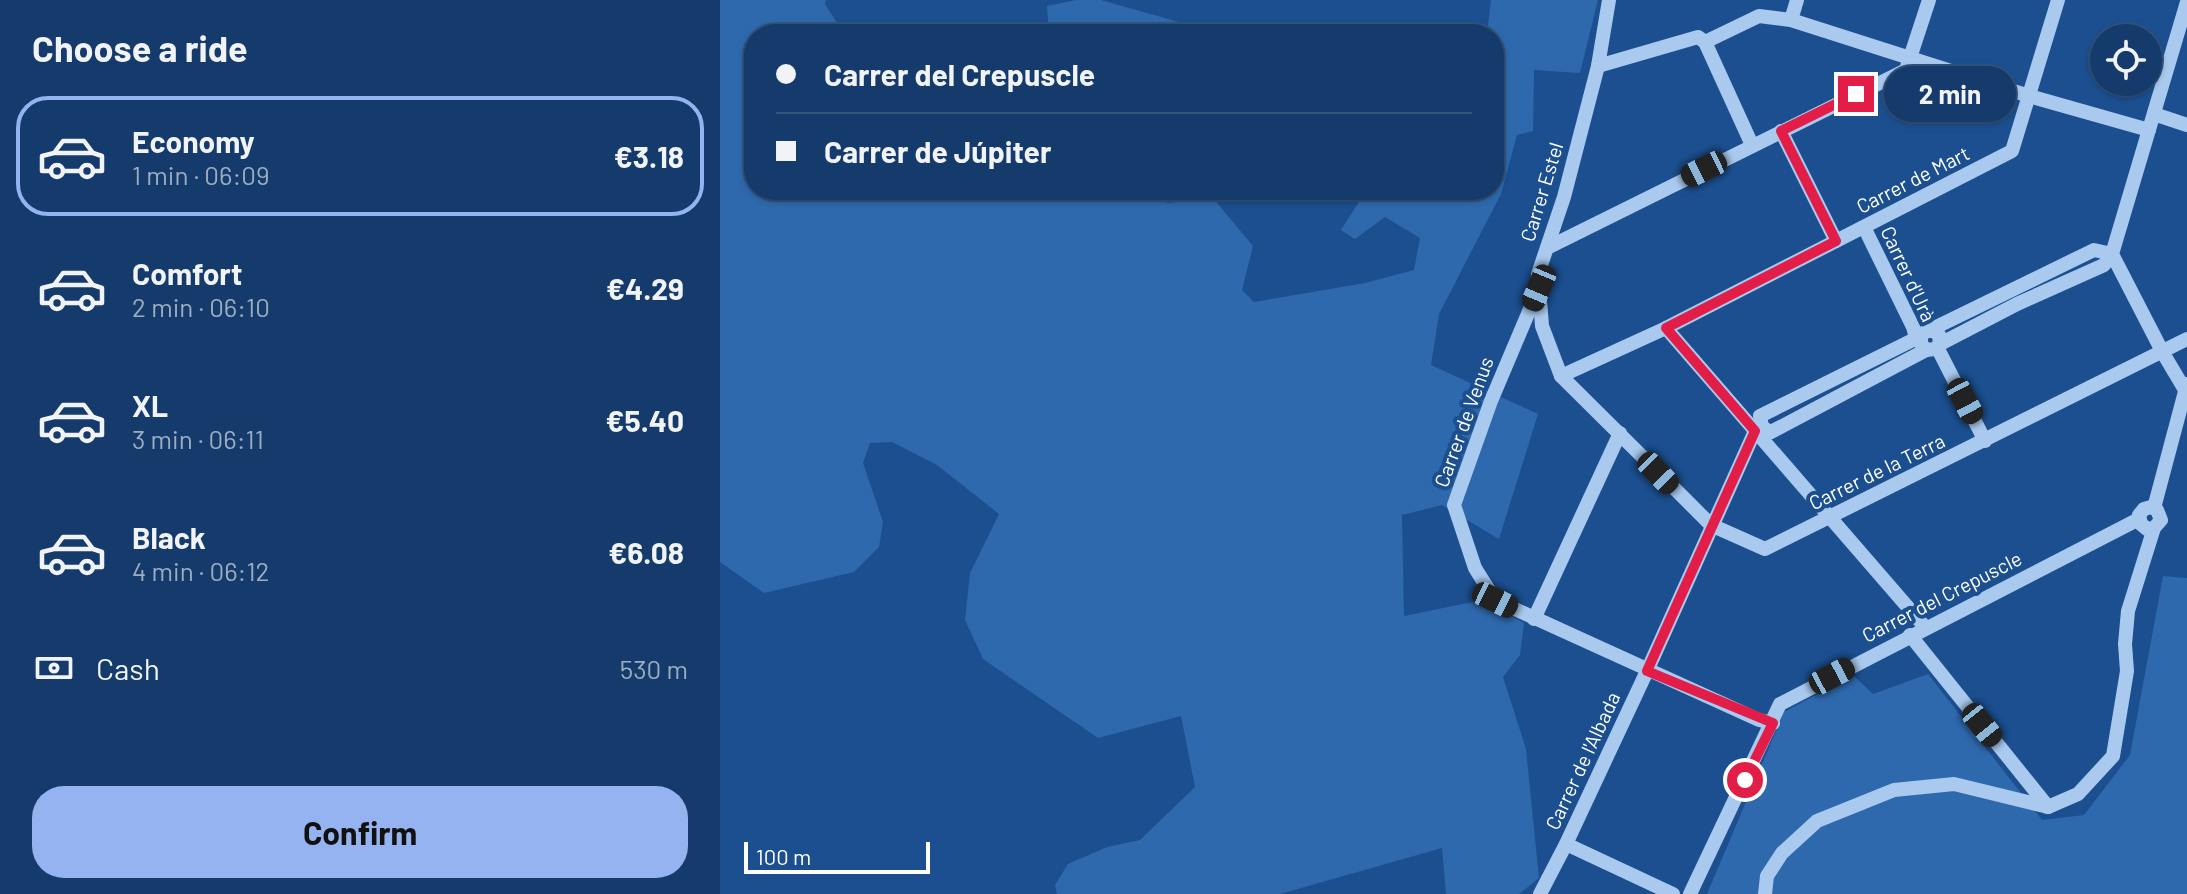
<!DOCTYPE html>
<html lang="en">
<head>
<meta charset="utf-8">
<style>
	:root { --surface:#143b6b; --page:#214673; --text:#f1f3f6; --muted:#9dadc1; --line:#33557e; --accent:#95b2f1 }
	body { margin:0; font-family:Barlow,sans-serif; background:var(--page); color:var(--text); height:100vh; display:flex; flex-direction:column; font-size:30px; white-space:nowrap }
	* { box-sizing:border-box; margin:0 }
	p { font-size:26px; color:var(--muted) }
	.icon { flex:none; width:44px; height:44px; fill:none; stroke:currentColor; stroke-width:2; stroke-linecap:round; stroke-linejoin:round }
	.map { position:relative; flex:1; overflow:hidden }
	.side { display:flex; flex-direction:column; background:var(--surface); width:720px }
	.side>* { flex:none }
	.banner { position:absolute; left:24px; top:24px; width:760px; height:176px; border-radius:32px; box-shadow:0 2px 6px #0004,0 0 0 2px var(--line); display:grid; align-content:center; height:176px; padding:0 32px; background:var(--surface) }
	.buttons { position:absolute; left:1370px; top:24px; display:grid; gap:16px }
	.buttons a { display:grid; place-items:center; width:72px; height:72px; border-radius:50%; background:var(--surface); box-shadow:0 2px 6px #0004,0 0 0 2px var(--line); font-size:40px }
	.scale { position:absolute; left:24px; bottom:20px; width:186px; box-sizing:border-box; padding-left:8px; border:4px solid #fff; border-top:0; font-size:22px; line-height:28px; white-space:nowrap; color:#fff; -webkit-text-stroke:6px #1b4f8f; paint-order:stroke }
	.end { position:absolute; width:36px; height:36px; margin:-18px; border:10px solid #e11d48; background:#fff; box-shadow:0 0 0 4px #fff }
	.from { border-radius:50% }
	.bubble { position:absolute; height:56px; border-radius:28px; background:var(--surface); box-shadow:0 2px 6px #0004,0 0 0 2px var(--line); font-size:26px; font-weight:700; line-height:56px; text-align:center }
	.car { position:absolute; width:24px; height:48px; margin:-24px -12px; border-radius:10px; box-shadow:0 0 6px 2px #0007; background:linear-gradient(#222 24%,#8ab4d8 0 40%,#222 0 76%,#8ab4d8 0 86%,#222 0) }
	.banner b { display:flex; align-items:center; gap:28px; height:76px; font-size:30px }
	.banner b+b { border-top:2px solid var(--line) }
	.banner i { width:20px; height:20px; background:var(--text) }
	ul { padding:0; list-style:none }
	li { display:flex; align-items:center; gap:24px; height:120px; margin:0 16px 12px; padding:0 16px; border:4px solid transparent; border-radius:32px }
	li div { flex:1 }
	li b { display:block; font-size:30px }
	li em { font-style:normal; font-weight:700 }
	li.on { border-color:var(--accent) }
	li>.icon { width:72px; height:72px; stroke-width:1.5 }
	h2 { padding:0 32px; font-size:36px; line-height:96px }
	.pay { display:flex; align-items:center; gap:20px; height:88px; padding:0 32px; font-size:30px }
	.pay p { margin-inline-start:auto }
	.cta { display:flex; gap:16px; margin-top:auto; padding:16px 32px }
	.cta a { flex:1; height:92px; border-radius:32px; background:var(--accent); color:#111; font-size:32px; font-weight:700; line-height:92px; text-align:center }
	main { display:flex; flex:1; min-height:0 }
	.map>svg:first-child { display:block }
	.green { fill:#2e69ad }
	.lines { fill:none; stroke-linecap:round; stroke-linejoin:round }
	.minor { stroke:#a9c9ee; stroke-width:14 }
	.route { stroke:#e11d48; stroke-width:10 }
	.labels { text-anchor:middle; stroke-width:8; stroke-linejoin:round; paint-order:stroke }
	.street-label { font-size:20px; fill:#fff; stroke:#1b4f8f }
</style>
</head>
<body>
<main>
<section class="side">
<h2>Choose a ride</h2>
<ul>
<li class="on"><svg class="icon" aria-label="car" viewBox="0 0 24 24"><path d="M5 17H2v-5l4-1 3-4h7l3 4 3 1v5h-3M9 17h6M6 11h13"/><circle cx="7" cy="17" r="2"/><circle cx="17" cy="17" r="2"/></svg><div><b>Economy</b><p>1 min · 06:09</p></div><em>€3.18</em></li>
<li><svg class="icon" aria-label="car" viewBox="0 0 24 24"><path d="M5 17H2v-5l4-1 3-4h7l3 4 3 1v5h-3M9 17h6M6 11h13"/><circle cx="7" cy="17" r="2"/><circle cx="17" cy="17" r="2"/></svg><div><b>Comfort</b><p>2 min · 06:10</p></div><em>€4.29</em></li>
<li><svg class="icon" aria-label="car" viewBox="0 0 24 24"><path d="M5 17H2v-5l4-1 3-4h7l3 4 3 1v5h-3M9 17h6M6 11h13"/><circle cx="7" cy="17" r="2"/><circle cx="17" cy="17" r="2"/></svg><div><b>XL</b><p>3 min · 06:11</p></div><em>€5.40</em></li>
<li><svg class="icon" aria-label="car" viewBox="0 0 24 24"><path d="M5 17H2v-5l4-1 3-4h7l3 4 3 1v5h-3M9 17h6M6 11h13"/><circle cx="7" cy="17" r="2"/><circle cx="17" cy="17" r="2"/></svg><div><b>Black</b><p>4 min · 06:12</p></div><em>€6.08</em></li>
</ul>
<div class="pay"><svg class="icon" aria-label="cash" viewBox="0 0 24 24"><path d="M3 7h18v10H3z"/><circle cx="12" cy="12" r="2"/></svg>Cash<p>530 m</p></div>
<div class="cta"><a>Confirm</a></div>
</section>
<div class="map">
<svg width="1467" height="894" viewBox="0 0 1467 894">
	<rect width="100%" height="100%" fill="#1b4f8f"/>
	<g class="green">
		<polygon points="0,0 106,0 105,4 124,34 34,34 34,190 449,190 447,203 493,198 533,246 522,290 534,302 645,283 694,270 700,238 665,217 635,239 621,230 642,197 672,190 774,190 774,34 767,34 771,0 878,0 860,73 814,70 813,131 797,135 781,194 719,314 711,365 818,414 779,539 722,505 682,515 684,616 762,600 804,623 800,655 783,677 806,749 819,878 799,894 726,894 722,848 560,894 337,894 335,885 348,864 387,847 420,840 475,787 461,716 378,738 263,659 245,620 250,573 279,514 217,465 172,442 150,443 143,463 163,522 159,547 134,572 44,593 0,562"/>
		<polygon points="356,0 381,0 501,34 329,34 327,6"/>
		<polygon points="1443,576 1467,578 1467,894 987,894 1064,712 1133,675 1153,694 1208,674 1322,820 1364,815 1410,755"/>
	</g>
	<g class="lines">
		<g class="minor">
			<polyline points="889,0 878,66 844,197 818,274 822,326 841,376 958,492 991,525 1045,549 1467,339"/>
			<polyline points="1071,20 1309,96 1429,130"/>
			<polyline points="985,42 1032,145"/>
			<polyline points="878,66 978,37 985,42 1039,16 1071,20 1077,0"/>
			<polyline points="1434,114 1467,125"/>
			<polyline points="1061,131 1116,241"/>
			<polyline points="1144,227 1193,327 1196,338"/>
			<polyline points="827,248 1186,70 1209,0"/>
			<polyline points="818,290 771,401 734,505 755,568 775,600 1039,720 1053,723"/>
			<polyline points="946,328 1205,627"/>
			<polyline points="1210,330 1374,250 1392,254 1384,265 1297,304 1220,344 1215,349 1206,350 1201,344 1201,336 1206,331 1214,331 1219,335 1220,344"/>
			<polyline points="1217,347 1265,441"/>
			<polyline points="841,376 946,328 1292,151 1338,0"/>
			<polyline points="1465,390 1443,353 1392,254 1467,2"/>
			<polyline points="1042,427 1040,416 1201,336"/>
			<polyline points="1042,427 1051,432 1206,350"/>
			<polyline points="1434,508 1467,384"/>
			<polyline points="814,619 900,433"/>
			<polyline points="1190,635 1328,807"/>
			<polyline points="846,844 953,894"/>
			<polyline points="820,894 846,844 927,671 1035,431 1042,427"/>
			<polyline points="970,894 1060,704 1419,519"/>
			<polyline points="1045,894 1047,876 1062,853 1097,821 1174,790 1234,784 1328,807 1358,794 1393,756 1407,671 1405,644 1408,611 1434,528 1441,520 1437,510 1431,507 1424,509 1419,515 1421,524 1427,529 1434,528"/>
		</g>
	</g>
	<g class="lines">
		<polyline class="route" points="1025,780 1053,723 927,671 1035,431 946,328 1116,241 1061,131 1136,94"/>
	</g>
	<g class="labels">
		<g class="street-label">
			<text transform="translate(1193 180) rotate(-27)" y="7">Carrer de Mart</text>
			<text transform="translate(822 192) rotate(-73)" y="7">Carrer Estel</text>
			<text transform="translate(1188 274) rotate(65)" y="7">Carrer d'Urà</text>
			<text transform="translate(744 422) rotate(-70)" y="7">Carrer de Venus</text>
			<text transform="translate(1157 472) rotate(-26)" y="7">Carrer de la Terra</text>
			<text transform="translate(1222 597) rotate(-27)" y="7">Carrer del Crepuscle</text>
			<text transform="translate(863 761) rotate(-65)" y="7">Carrer de l'Albada</text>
		</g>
	</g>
</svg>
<div class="buttons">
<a><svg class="icon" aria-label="locate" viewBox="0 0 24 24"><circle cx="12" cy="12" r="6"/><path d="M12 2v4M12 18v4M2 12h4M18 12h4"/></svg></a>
</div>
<div class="scale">100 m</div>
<i class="end from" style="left:1025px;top:780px"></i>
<i class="end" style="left:1136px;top:94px"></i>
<div class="bubble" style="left:1164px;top:66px;width:132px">2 min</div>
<i class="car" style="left:984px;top:169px;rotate:244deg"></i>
<i class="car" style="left:819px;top:288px;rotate:203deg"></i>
<i class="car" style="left:1245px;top:401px;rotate:152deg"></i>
<i class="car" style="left:938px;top:473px;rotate:136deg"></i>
<i class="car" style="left:775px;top:600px;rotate:116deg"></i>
<i class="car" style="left:1112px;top:676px;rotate:62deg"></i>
<i class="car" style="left:1262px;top:725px;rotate:141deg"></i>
<div class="banner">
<b><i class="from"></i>Carrer del Crepuscle</b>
<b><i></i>Carrer de Júpiter</b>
</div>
</div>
</main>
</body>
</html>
